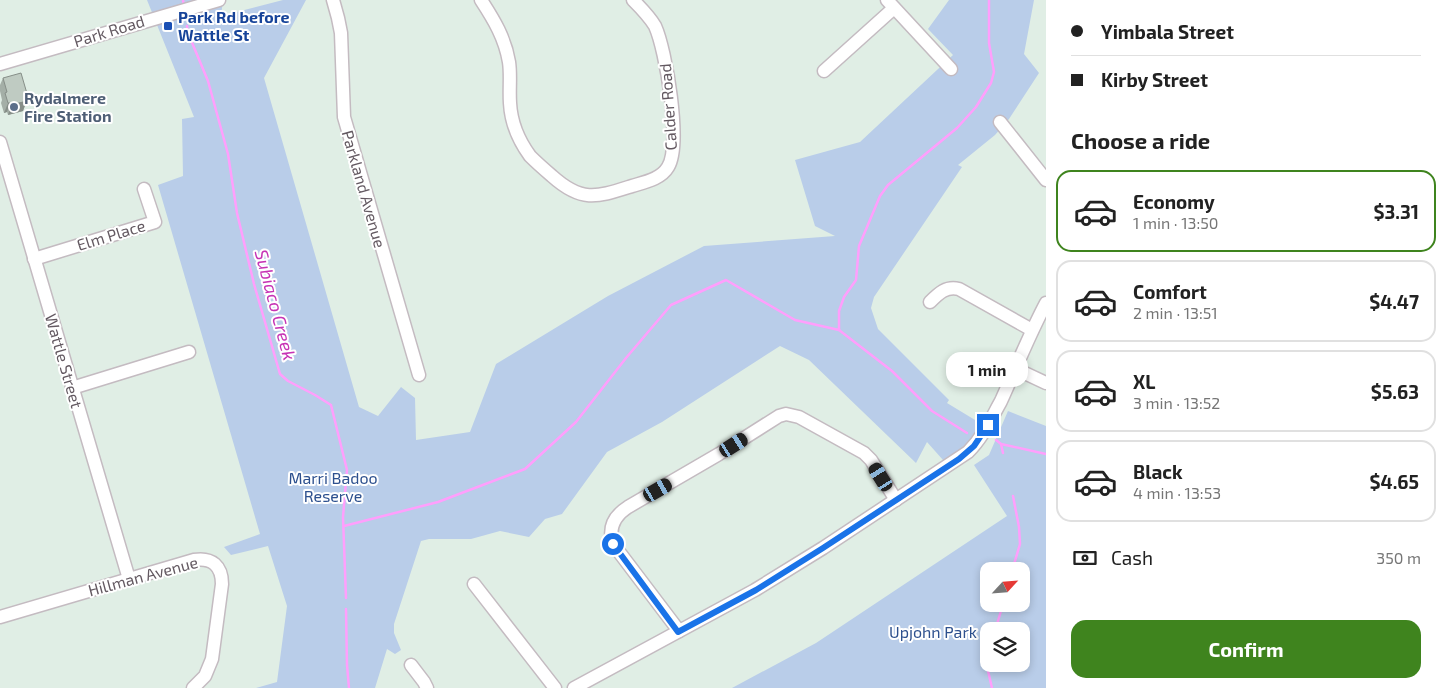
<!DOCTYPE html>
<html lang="en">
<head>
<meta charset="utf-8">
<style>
	:root { --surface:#fff; --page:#f6f6f6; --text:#222; --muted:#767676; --line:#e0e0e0; --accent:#3f841e }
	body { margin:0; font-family:"Exo 2",sans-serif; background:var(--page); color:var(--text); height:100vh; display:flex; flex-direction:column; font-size:19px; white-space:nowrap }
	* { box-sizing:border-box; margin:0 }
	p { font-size:16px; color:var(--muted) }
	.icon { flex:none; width:28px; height:28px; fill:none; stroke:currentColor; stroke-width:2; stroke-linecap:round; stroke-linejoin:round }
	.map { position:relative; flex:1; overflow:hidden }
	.panel { display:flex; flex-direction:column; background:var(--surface); width:400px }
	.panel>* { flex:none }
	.banner { display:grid; align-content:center; height:110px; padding:0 25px; background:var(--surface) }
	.needle { width:32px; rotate:64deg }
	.fabs { position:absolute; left:980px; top:562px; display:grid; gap:10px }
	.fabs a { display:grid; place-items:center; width:50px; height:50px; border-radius:10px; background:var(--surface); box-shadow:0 2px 8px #0003; font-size:25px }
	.end { position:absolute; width:22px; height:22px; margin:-11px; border:6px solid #1a73e8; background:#fff; box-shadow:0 0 0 2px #fff }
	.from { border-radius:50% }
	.bubble { position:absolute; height:35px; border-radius:15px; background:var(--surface); box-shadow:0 2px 8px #0003; font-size:16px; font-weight:700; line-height:35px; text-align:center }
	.car { position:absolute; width:15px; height:30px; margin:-15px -8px; border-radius:6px; box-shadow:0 0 4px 1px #0007; background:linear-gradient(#222 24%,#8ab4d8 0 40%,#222 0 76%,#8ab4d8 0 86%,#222 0) }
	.banner b { display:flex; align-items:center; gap:18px; height:48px; font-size:19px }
	.banner b+b { border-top:1px solid var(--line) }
	.banner i { width:12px; height:12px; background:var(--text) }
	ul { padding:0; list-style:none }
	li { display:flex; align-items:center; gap:15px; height:82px; margin:0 10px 8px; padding:0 15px; border:2px solid var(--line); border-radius:15px }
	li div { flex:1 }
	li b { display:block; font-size:19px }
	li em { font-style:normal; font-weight:700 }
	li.selected { border-color:var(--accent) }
	li>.icon { width:45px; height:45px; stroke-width:1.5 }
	h2 { padding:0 25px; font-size:22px; line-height:60px }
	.pay { display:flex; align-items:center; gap:12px; height:55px; padding:0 25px; font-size:19px }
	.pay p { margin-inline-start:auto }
	.action { display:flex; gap:10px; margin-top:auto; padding:10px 25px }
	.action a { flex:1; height:58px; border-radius:15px; background:var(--accent); color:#fff; font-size:20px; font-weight:700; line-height:58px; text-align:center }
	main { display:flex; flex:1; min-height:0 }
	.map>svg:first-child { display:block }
	.green { fill:#b9cde9; fill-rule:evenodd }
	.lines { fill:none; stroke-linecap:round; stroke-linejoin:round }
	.stream { stroke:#ff9ffc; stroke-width:2.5 }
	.minor-casing { stroke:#c4bbc1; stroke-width:15 }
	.minor { stroke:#fff; stroke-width:12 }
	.wall { fill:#a4afa7 }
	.shaded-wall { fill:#868e88 }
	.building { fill:#bfcbc2; stroke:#868e88 }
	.route { stroke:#1a73e8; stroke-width:6 }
	.transit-dot { fill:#1a4fb4; stroke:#fff; stroke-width:2 }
	.service-dot { fill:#5c6f8a; stroke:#fff; stroke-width:2 }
	.labels { text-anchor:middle; stroke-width:4; stroke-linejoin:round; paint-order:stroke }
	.transit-label { font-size:16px; font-weight:bold; fill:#164399; stroke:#fff; text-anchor:start }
	.street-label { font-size:16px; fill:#635961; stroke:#fff }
	.service-label { font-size:16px; font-weight:bold; fill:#4e5e75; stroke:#fff; text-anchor:start }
	.park-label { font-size:16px; fill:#2d508e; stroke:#fff }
	.water-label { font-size:18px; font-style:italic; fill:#c633b5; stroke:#fff }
</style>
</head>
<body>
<main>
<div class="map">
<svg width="1046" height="688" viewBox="0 0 1046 688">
	<rect width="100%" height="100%" fill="#e0eee5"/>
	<g class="green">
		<polygon points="147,0 223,0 221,16 283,0 306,0 264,78 359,407 378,416 401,387 415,398 416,440 470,432 496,364 608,296 704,246 835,236 815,226 795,160 860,142 953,55 928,29 949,0 1034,0 1024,54 1039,73 1009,119 995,135 958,165 962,167 874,297 871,308 878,329 949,400 947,403 980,423 972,443 943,460 927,442 916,463 809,360 780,346 662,422 607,452 562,514 545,519 529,537 500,531 471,539 429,539 421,541 394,624 394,633 401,650 395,654 387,649 375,688 256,688 277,682 287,606 268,546 231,555 224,547 260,534 158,185 183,176 182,119 194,117"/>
		<path d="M1008,411L1046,426V688H732L816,643L1007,516L974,465L989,455ZM1021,571V604H989V571ZM989,631H1021V664H989Z"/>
	</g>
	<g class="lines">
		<g class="stream">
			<polyline points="183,0 184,7"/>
			<polyline points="187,26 188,33 208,81 228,154 237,213 254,284 280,374 288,381 315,395 331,405 347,470 343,517 346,598"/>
			<polyline points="839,330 892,371 932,411 967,433"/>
			<polyline points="996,440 1001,444 1046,454"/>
			<polyline points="1001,444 1003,453"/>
			<polyline points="344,526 438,502 525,469 576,422 626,358 671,305 726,280 795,320 839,330 839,311 844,297 856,280 859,246 880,196 888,185 957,128 976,107 991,83 994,72 989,43 989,0"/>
			<polyline points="1012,571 1020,544 1019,527 1013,496"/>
			<polyline points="346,609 347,665 349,688"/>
			<polyline points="995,631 1003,604"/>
			<polyline points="989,652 986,662 992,688"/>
		</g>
		<g class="minor-casing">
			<g id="minor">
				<polyline points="333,0 338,18 341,33 344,117 419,375"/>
				<path d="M481,0C494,20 505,38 509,62C511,75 509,89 510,103C511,122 519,141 530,156C537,163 545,170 552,176C582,203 597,197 632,186C645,182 661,179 668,167C682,145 666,50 655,26C649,16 641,8 633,0"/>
				<polyline points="887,0 951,69"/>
				<polyline points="0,64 219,0"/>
				<polyline points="824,71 894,8"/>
				<polyline points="1000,122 1046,180"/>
				<polyline points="0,142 129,579"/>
				<polyline points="34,259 155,222 144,189"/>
				<path d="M930,302C939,293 946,286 959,289L1032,330"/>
				<polyline points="1016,369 1046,383"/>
				<polyline points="72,388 189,352"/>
				<polyline points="474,584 555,688"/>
				<path d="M0,617L194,560C212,557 222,566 222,584L212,659L205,676L193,688"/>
				<path d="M679,631L613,544C608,528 614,516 628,507L719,454L779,416L786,414L799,417L864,453L871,460L896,500"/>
				<polyline points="411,665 424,682 427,688"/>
				<path d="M574,688L755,590L823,548L968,452C983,437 991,419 1001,401C1016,368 1029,335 1046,303"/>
			</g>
		</g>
		<use href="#minor" class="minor"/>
	</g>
	<polygon class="wall" points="3,78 28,97 23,111 8,115 7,112 4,113 1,103 2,100 0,91 0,85"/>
	<g class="shaded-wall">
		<polygon points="26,97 28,97 23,111 8,115 11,105"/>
		<polygon points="8,103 10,103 7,112 4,113"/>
	</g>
	<polygon class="building" points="21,73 28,97 26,97 27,101 11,105 10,103 8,103 5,93 7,92 3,78"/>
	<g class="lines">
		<polyline class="route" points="613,544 678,632 756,590 823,548 959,459 974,446 988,425"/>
	</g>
	<rect class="transit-dot" x="163" y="21" width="10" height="10" rx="2.5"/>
	<circle class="service-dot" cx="14" cy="107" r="5"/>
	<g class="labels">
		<g class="transit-label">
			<text x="178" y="23">Park Rd before<tspan x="178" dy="18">Wattle St</tspan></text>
		</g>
		<g class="street-label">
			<text transform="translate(109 31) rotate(-17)" y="6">Park Road</text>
			<text transform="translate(668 107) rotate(-94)" y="6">Calder Road</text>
			<text transform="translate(364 189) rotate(74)" y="6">Parkland Avenue</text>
			<text transform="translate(111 235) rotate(-17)" y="6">Elm Place</text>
			<text transform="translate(64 361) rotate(74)" y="6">Wattle Street</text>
			<text transform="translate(143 576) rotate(-15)" y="6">Hillman Avenue</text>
		</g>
		<g class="service-label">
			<text x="24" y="104">Rydalmere<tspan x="24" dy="18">Fire Station</tspan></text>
		</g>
		<g class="park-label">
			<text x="333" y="484">Marri Badoo<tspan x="333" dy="18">Reserve</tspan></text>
			<text x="933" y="638">Upjohn Park</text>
		</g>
		<g class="water-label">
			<text transform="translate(275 305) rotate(75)" y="6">Subiaco Creek</text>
		</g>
	</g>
</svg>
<div class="fabs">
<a><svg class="needle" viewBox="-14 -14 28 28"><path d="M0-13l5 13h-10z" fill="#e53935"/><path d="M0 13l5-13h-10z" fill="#767676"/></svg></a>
<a><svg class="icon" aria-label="layers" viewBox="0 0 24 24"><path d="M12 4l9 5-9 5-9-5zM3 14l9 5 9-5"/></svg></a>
</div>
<i class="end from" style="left:613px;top:544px"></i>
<i class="end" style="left:988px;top:425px"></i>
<div class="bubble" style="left:946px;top:352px;width:82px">1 min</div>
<i class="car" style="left:734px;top:445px;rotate:58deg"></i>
<i class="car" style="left:881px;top:477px;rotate:328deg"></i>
<i class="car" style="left:658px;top:490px;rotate:60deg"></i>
</div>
<section class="panel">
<div class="banner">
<b><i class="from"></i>Yimbala Street</b>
<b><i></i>Kirby Street</b>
</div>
<h2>Choose a ride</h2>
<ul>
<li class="selected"><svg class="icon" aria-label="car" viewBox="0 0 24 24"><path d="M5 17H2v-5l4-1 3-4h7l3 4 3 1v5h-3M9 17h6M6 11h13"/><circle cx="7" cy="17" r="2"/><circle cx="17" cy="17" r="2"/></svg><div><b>Economy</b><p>1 min · 13:50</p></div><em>$3.31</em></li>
<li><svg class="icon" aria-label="car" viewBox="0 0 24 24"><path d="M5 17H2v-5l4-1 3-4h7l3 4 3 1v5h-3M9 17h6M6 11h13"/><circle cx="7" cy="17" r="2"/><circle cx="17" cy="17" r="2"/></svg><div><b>Comfort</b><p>2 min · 13:51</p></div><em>$4.47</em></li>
<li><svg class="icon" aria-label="car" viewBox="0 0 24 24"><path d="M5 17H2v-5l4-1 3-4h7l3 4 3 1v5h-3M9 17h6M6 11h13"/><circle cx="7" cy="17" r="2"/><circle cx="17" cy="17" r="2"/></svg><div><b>XL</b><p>3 min · 13:52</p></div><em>$5.63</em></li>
<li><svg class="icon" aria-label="car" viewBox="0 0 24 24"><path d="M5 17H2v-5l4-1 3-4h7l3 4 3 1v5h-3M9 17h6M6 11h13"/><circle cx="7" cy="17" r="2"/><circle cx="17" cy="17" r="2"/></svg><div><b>Black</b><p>4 min · 13:53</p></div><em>$4.65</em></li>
</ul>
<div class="pay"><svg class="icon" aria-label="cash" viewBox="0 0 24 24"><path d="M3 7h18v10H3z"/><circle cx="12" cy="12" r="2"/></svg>Cash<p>350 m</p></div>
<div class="action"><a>Confirm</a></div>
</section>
</main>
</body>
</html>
